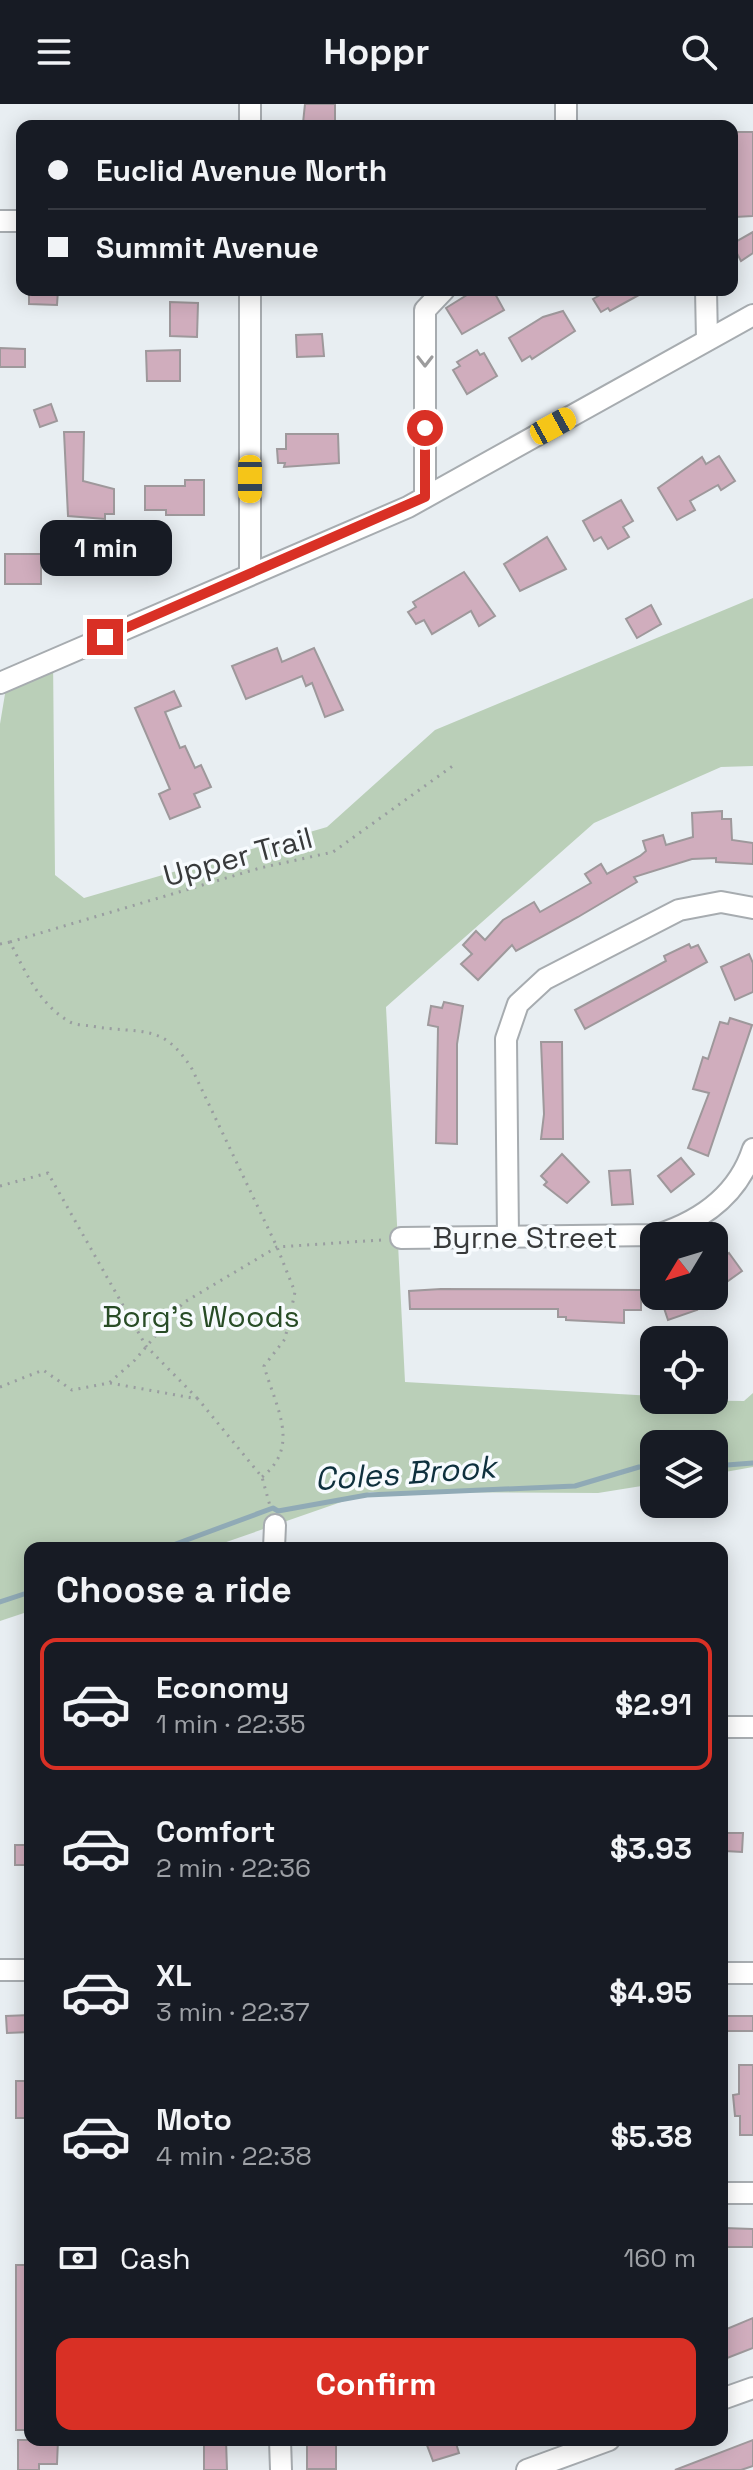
<!DOCTYPE html>
<html lang="en">
<head>
<meta charset="utf-8">
<style>
	:root { --surface:#171b24; --page:#20242c; --text:#f1f3f6; --muted:#9ea1a6; --line:#363941; --accent:#d93025 }
	body { margin:0; font-family:"Space Grotesk",sans-serif; background:var(--page); color:var(--text); height:100vh; display:flex; flex-direction:column; font-size:30px; white-space:nowrap }
	* { box-sizing:border-box; margin:0 }
	p { font-size:26px; color:var(--muted) }
	.icon { flex:none; width:44px; height:44px; fill:none; stroke:currentColor; stroke-width:2; stroke-linecap:round; stroke-linejoin:round }
	.map { position:relative; flex:1; overflow:hidden }
	.side { position:absolute; left:24px; top:1438px; width:704px; height:904px; display:flex; flex-direction:column; background:var(--surface); border-radius:16px; box-shadow:0 4px 20px #0003 }
	.side>* { flex:none }
	.guide { position:absolute; left:16px; top:16px; width:722px; height:176px; border-radius:16px; box-shadow:0 4px 20px #0003; display:grid; align-content:center; height:176px; padding:0 32px; background:var(--surface) }
	.needle { width:52px; rotate:232deg }
	.buttons { position:absolute; left:640px; top:1118px; display:grid; gap:16px }
	.buttons a { display:grid; place-items:center; width:88px; height:88px; border-radius:16px; background:var(--surface); box-shadow:0 4px 20px #0003; font-size:40px }
	.end { position:absolute; width:36px; height:36px; margin:-18px; border:10px solid #d93025; background:#fff; box-shadow:0 0 0 4px #fff }
	.from { border-radius:50% }
	.bubble { position:absolute; height:56px; border-radius:16px; background:var(--surface); box-shadow:0 4px 20px #0003; font-size:26px; font-weight:700; line-height:56px; text-align:center }
	.car { position:absolute; width:24px; height:48px; margin:-24px -12px; border-radius:10px; box-shadow:0 0 6px 2px #0007; background:linear-gradient(#f5c518 24%,#345 0 40%,#f5c518 0 76%,#345 0 86%,#f5c518 0) }
	.guide b { display:flex; align-items:center; gap:28px; height:76px; font-size:30px }
	.guide b+b { border-top:2px solid var(--line) }
	.guide i { width:20px; height:20px; background:var(--text) }
	ul { padding:0; list-style:none }
	li { display:flex; align-items:center; gap:24px; height:132px; margin:0 16px 12px; padding:0 16px; border:4px solid transparent; border-radius:16px }
	li div { flex:1 }
	li b { display:block; font-size:30px }
	li em { font-style:normal; font-weight:700 }
	li.selected { border-color:var(--accent) }
	li>.icon { width:72px; height:72px; stroke-width:1.5 }
	h2 { padding:0 32px; font-size:36px; line-height:96px }
	.pay { display:flex; align-items:center; gap:20px; height:88px; padding:0 32px; font-size:30px }
	.pay p { margin-inline-start:auto }
	.primary-button { display:flex; gap:16px; margin-top:auto; padding:16px 32px }
	.primary-button a { flex:1; height:92px; border-radius:16px; background:var(--accent); color:#fff; font-size:32px; font-weight:700; line-height:92px; text-align:center }
	header { display:flex; justify-content:space-between; align-items:center; height:104px; padding:0 32px; background:var(--surface); font-size:36px; font-weight:700 }
	.map>svg:first-child { display:block }
	.green { fill:#bacfb8 }
	.lines { fill:none; stroke-linecap:round; stroke-linejoin:round }
	.stream { stroke:#90aab6; stroke-width:5 }
	.building { fill:#d0adbd; stroke:#9e989b; stroke-width:2 }
	.street-casing { stroke:#a7acb0; stroke-width:24 }
	.path { stroke:#999da0; stroke-width:3; stroke-dasharray:2 6; stroke-linecap:butt }
	.street { stroke:#fff; stroke-width:20 }
	.oneway { stroke:#9c9c9d }
	.route { stroke:#d93025; stroke-width:10 }
	.labels { text-anchor:middle; stroke-width:7; stroke-linejoin:round; paint-order:stroke }
	.street-label { font-size:30px; fill:#383a3b; stroke:#f7fbfe }
	.park-label { font-size:30px; fill:#284c26; stroke:#f7fbfe }
	.water-label { font-size:32px; font-style:italic; fill:#0e303d; stroke:#f7fbfe }
</style>
</head>
<body>
<header><svg class="icon" aria-label="menu" viewBox="0 0 24 24"><path d="M4 6h16M4 12h16M4 18h16"/></svg>Hoppr<svg class="icon" aria-label="search" viewBox="0 0 24 24"><circle cx="10" cy="10" r="6"/><path d="M15 15l6 6"/></svg></header>
<div class="map">
<svg width="753" height="2366" viewBox="0 0 753 2366">
	<rect width="100%" height="100%" fill="#e8eef2"/>
	<polygon class="green" points="753,494 753,662 721,663 594,719 386,903 405,1278 654,1292 654,1296 744,1297 753,1289 753,1363 714,1370 714,1340 654,1340 654,1380 598,1389 370,1388 209,1444 30,1444 30,1507 0,1517 0,620 8,572 53,552 55,771 84,794 327,723 435,626"/>
	<g class="lines">
		<g class="stream">
			<polyline points="714,1362 753,1359"/>
			<polyline points="165,1444 273,1404 278,1407 367,1391 575,1382 639,1363 654,1363"/>
			<polyline points="0,1498 30,1488"/>
		</g>
	</g>
	<g class="building">
		<polygon points="305,0 335,0 335,20 308,22 303,19"/>
		<polygon points="732,28 753,28 753,112 735,113 732,105"/>
		<polygon points="753,128 753,149 741,157 732,140"/>
		<polygon points="29,186 58,186 57,201 29,200"/>
		<polygon points="475,186 493,186 504,206 462,230 446,204"/>
		<polygon points="609,186 648,186 610,207 608,204 601,208 593,195"/>
		<polygon points="170,198 198,199 197,233 170,232"/>
		<polygon points="563,207 575,227 532,255 530,252 522,257 509,234 543,213"/>
		<polygon points="322,230 324,252 297,253 296,231"/>
		<polygon points="0,244 25,245 25,263 0,263"/>
		<polygon points="180,246 180,277 147,277 146,247"/>
		<polygon points="477,246 480,251 484,249 497,272 467,290 453,266 460,262 457,258"/>
		<polygon points="51,300 57,317 40,323 34,306"/>
		<polygon points="64,328 84,328 83,377 114,385 114,410 105,410 105,415 68,412"/>
		<polygon points="286,330 338,330 339,359 284,363 285,359 278,359 277,345 286,345"/>
		<polygon points="719,352 735,377 721,386 718,381 690,397 695,406 677,416 658,384 702,353 706,360"/>
		<polygon points="185,376 204,376 204,411 166,411 166,406 145,406 145,382 185,382"/>
		<polygon points="621,396 633,417 623,423 629,433 608,445 601,433 594,437 583,417"/>
		<polygon points="547,433 566,465 520,487 504,460"/>
		<rect x="5" y="450" width="36" height="30"/>
		<polygon points="464,468 495,512 479,522 471,507 432,530 424,516 416,520 408,508 416,503 413,498"/>
		<polygon points="651,501 661,520 637,534 626,515"/>
		<polygon points="277,544 282,558 314,544 343,606 325,613 312,579 306,582 302,572 246,595 232,562"/>
		<polygon points="174,587 181,602 165,608 180,644 185,642 195,664 201,661 211,683 194,690 200,703 170,715 159,690 170,685 135,604"/>
		<polygon points="722,707 722,715 731,715 732,736 753,739 753,760 716,758 716,754 692,755 634,773 637,778 578,813 516,847 512,841 478,876 461,860 472,850 463,841 476,827 485,836 503,816 534,798 540,808 591,779 585,770 601,760 607,770 640,752 646,747 643,737 663,731 666,741 693,733 692,709"/>
		<polygon points="689,840 691,844 698,841 707,858 585,925 575,906 666,857 664,852"/>
		<polygon points="749,850 753,859 753,888 735,896 721,863"/>
		<polygon points="444,898 463,902 457,940 457,1040 436,1039 438,923 428,921 431,902 442,904"/>
		<polygon points="730,914 752,921 708,1052 688,1044 709,989 693,985 703,953 708,955 720,918 728,920"/>
		<polygon points="541,938 562,938 563,1035 541,1035 544,1010"/>
		<polygon points="562,1050 589,1078 567,1099 544,1081 547,1078 541,1072"/>
		<polygon points="681,1054 694,1070 671,1088 658,1072"/>
		<polygon points="630,1066 633,1100 612,1101 609,1067"/>
		<polygon points="729,1149 742,1167 714,1187 714,1160"/>
		<polygon points="441,1185 641,1186 641,1206 624,1206 624,1219 566,1216 566,1213 558,1213 558,1205 410,1205 409,1187"/>
		<polygon points="660,1192 692,1192 697,1206 668,1216"/>
		<polygon points="726,1729 743,1729 742,1748 725,1747"/>
		<rect x="15" y="1741" width="15" height="20"/>
		<polygon points="30,1911 30,1928 7,1929 6,1912"/>
		<rect x="722" y="1912" width="31" height="15"/>
		<polygon points="739,1961 753,1961 753,2031 740,2031 740,2012 735,2012 733,1991 739,1990"/>
		<rect x="16" y="1977" width="14" height="37"/>
		<polygon points="724,2124 753,2125 753,2143 724,2143"/>
		<rect x="16" y="2161" width="14" height="165"/>
		<polygon points="753,2214 753,2244 722,2256 722,2227"/>
		<polygon points="18,2336 58,2336 57,2360 39,2360 39,2366 18,2366"/>
		<polygon points="204,2336 226,2336 227,2366 204,2366"/>
		<rect x="307" y="2336" width="29" height="29"/>
		<polygon points="425,2336 455,2336 459,2349 433,2357"/>
		<polygon points="753,2336 753,2362 741,2366 675,2366"/>
	</g>
	<g class="lines">
		<g class="street-casing">
			<g id="street">
				<polyline points="250,0 250,22"/>
				<polyline points="566,0 566,22"/>
				<polyline points="0,117 22,117"/>
				<polyline points="250,186 250,470"/>
				<polyline points="706,186 707,236"/>
				<polyline points="425,393 425,206 444,186"/>
				<polyline points="0,579 408,403 753,211"/>
				<polyline points="508,1133 506,935 518,900 545,875 679,806 721,798 753,804"/>
				<path d="M401,1134L657,1131C701,1117 738,1091 753,1045"/>
				<polyline points="274,1444 275,1421"/>
				<polyline points="722,1623 753,1623"/>
				<polyline points="0,1866 30,1866"/>
				<polyline points="722,1869 753,1869"/>
				<polyline points="722,2089 753,2089"/>
				<polyline points="722,2295 753,2284"/>
				<polyline points="280,2336 281,2366"/>
				<polyline points="527,2366 609,2336"/>
			</g>
		</g>
		<g class="path">
			<polyline points="10,838 260,764 333,748 454,661"/>
			<path d="M0,840L10,838C26,869 38,898 68,917C74,921 84,921 91,922C141,931 162,917 192,965L277,1143L295,1188L285,1235L264,1262C276,1304 301,1342 262,1373"/>
			<polyline points="0,1082 48,1069 146,1242 198,1295"/>
			<polyline points="110,1279 198,1295 262,1373 270,1402"/>
			<polyline points="0,1283 43,1266 72,1286 109,1279 135,1256 183,1199 277,1143 381,1136"/>
		</g>
		<use href="#street" class="street"/>
	</g>
	<defs><path id="oneway-chevron" d="M-2-3.5L2.5 0L-2 3.5" fill="none" stroke-width="1.6" stroke-linecap="round" stroke-linejoin="round" transform="scale(2)"/></defs>
	<use class="oneway" href="#oneway-chevron" transform="translate(425 257) rotate(90)"/>
	<g class="lines">
		<polyline class="route" points="105,533 425,393 425,324"/>
	</g>
	<g class="labels">
		<g class="street-label">
			<text transform="translate(238 753) rotate(-15)" y="10">Upper Trail</text>
			<text x="525" y="1144">Byrne Street</text>
		</g>
		<g class="park-label">
			<text x="201" y="1223">Borg's Woods</text>
		</g>
		<g class="water-label">
			<text transform="translate(405 1369) rotate(-4)" y="11">Coles Brook</text>
		</g>
	</g>
</svg>
<div class="buttons">
<a><svg class="needle" viewBox="-14 -14 28 28"><path d="M0-13l5 13h-10z" fill="#e53935"/><path d="M0 13l5-13h-10z" fill="#9ea1a6"/></svg></a>
<a><svg class="icon" aria-label="locate" viewBox="0 0 24 24"><circle cx="12" cy="12" r="6"/><path d="M12 2v4M12 18v4M2 12h4M18 12h4"/></svg></a>
<a><svg class="icon" aria-label="layers" viewBox="0 0 24 24"><path d="M12 4l9 5-9 5-9-5zM3 14l9 5 9-5"/></svg></a>
</div>
<i class="end from" style="left:425px;top:324px"></i>
<i class="end" style="left:105px;top:533px"></i>
<div class="bubble" style="left:40px;top:416px;width:132px">1 min</div>
<i class="car" style="left:553px;top:322px;rotate:61deg"></i>
<i class="car" style="left:250px;top:375px;rotate:180deg"></i>
<div class="guide">
<b><i class="from"></i>Euclid Avenue North</b>
<b><i></i>Summit Avenue</b>
</div>
<section class="side">
<h2>Choose a ride</h2>
<ul>
<li class="selected"><svg class="icon" aria-label="car" viewBox="0 0 24 24"><path d="M5 17H2v-5l4-1 3-4h7l3 4 3 1v5h-3M9 17h6M6 11h13"/><circle cx="7" cy="17" r="2"/><circle cx="17" cy="17" r="2"/></svg><div><b>Economy</b><p>1 min · 22:35</p></div><em>$2.91</em></li>
<li><svg class="icon" aria-label="car" viewBox="0 0 24 24"><path d="M5 17H2v-5l4-1 3-4h7l3 4 3 1v5h-3M9 17h6M6 11h13"/><circle cx="7" cy="17" r="2"/><circle cx="17" cy="17" r="2"/></svg><div><b>Comfort</b><p>2 min · 22:36</p></div><em>$3.93</em></li>
<li><svg class="icon" aria-label="car" viewBox="0 0 24 24"><path d="M5 17H2v-5l4-1 3-4h7l3 4 3 1v5h-3M9 17h6M6 11h13"/><circle cx="7" cy="17" r="2"/><circle cx="17" cy="17" r="2"/></svg><div><b>XL</b><p>3 min · 22:37</p></div><em>$4.95</em></li>
<li><svg class="icon" aria-label="car" viewBox="0 0 24 24"><path d="M5 17H2v-5l4-1 3-4h7l3 4 3 1v5h-3M9 17h6M6 11h13"/><circle cx="7" cy="17" r="2"/><circle cx="17" cy="17" r="2"/></svg><div><b>Moto</b><p>4 min · 22:38</p></div><em>$5.38</em></li>
</ul>
<div class="pay"><svg class="icon" aria-label="cash" viewBox="0 0 24 24"><path d="M3 7h18v10H3z"/><circle cx="12" cy="12" r="2"/></svg>Cash<p>160 m</p></div>
<div class="primary-button"><a>Confirm</a></div>
</section>
</div>
</body>
</html>
